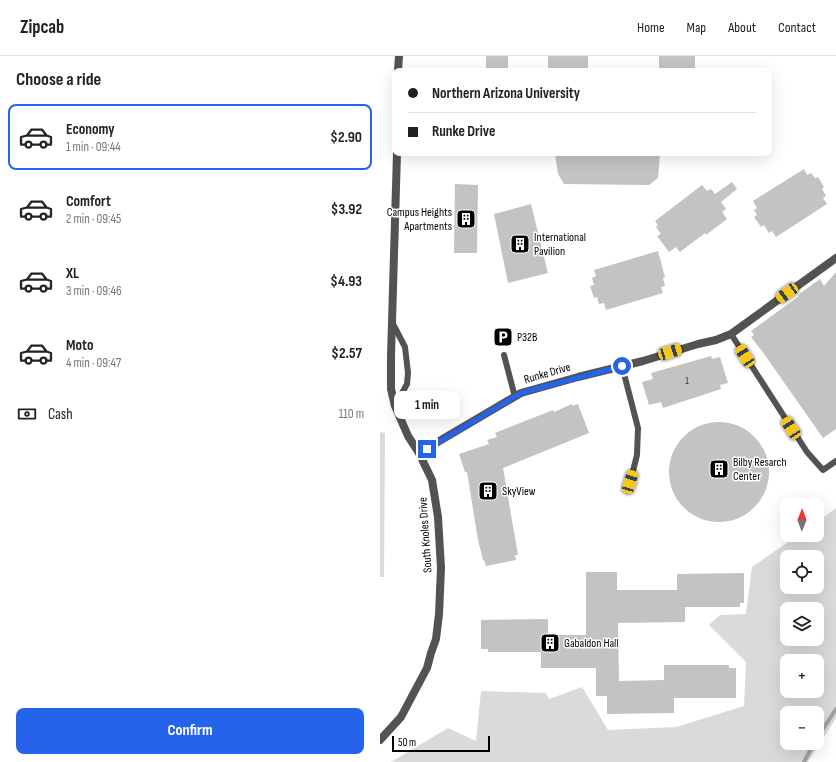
<!DOCTYPE html>
<html lang="en">
<head>
<meta charset="utf-8">
<style>
	:root { --surface:#fff; --page:#f6f6f6; --text:#222; --muted:#767676; --line:#e0e0e0; --accent:#2563eb }
	body { margin:0; font-family:"Sofia Sans Condensed",sans-serif; background:var(--page); color:var(--text); height:100vh; display:flex; flex-direction:column; font-size:15px; white-space:nowrap }
	* { box-sizing:border-box; margin:0 }
	p { font-size:13px; color:var(--muted) }
	.icon { flex:none; width:22px; height:22px; fill:none; stroke:currentColor; stroke-width:2; stroke-linecap:round; stroke-linejoin:round }
	.map { position:relative; flex:1; overflow:hidden }
	.side { display:flex; flex-direction:column; background:var(--surface); width:380px }
	.side>* { flex:none }
	.hud { position:absolute; left:12px; top:12px; width:380px; height:88px; border-radius:8px; box-shadow:0 4px 16px #0002; display:grid; align-content:center; height:88px; padding:0 16px; background:var(--surface) }
	.needle { width:26px; rotate:1deg }
	.buttons { position:absolute; left:400px; top:442px; display:grid; gap:8px }
	.buttons a { display:grid; place-items:center; width:44px; height:44px; border-radius:8px; background:var(--surface); box-shadow:0 4px 16px #0002; font-size:20px }
	.scale { position:absolute; left:12px; bottom:10px; width:98px; box-sizing:border-box; padding-left:4px; border:2px solid #000; border-top:0; font-size:11px; line-height:14px; white-space:nowrap; color:#000; -webkit-text-stroke:3px #fff; paint-order:stroke }
	.end { position:absolute; width:18px; height:18px; margin:-9px; border:5px solid #2563eb; background:#fff; box-shadow:0 0 0 2px #fff }
	.from { border-radius:50% }
	.bubble { position:absolute; height:28px; border-radius:8px; background:var(--surface); box-shadow:0 4px 16px #0002; font-size:13px; font-weight:700; line-height:28px; text-align:center }
	.car { position:absolute; width:12px; height:24px; margin:-12px -6px; border-radius:5px; box-shadow:0 0 3px 1px #0007; background:linear-gradient(#f5c518 24%,#345 0 40%,#f5c518 0 76%,#345 0 86%,#f5c518 0) }
	.hud b { display:flex; align-items:center; gap:14px; height:38px; font-size:15px }
	.hud b+b { border-top:1px solid var(--line) }
	.hud i { width:10px; height:10px; background:var(--text) }
	ul { padding:0; list-style:none }
	li { display:flex; align-items:center; gap:12px; height:66px; margin:0 8px 6px; padding:0 8px; border:2px solid transparent; border-radius:8px }
	li div { flex:1 }
	li b { display:block; font-size:15px }
	li em { font-style:normal; font-weight:700 }
	li.current { border-color:var(--accent) }
	li>.icon { width:36px; height:36px; stroke-width:1.5 }
	h2 { padding:0 16px; font-size:18px; line-height:48px }
	.pay { display:flex; align-items:center; gap:10px; height:44px; padding:0 16px; font-size:15px }
	.pay p { margin-inline-start:auto }
	.action { display:flex; gap:8px; margin-top:auto; padding:8px 16px }
	.action a { flex:1; height:46px; border-radius:8px; background:var(--accent); color:#fff; font-size:16px; font-weight:700; line-height:46px; text-align:center }
	header { display:flex; align-items:center; gap:24px; box-sizing:border-box; height:56px; padding:0 20px; background:var(--surface); border-bottom:1px solid var(--line) }
	header strong { font-size:19px }
	nav { display:flex; gap:22px; margin-inline-start:auto; font-size:14px }
	main { display:flex; flex:1; min-height:0 }
	.map>svg:first-child { display:block }
	.green { fill:#dadada; fill-rule:evenodd }
	.lines { fill:none; stroke-linecap:round; stroke-linejoin:round }
	.stream { stroke:#a1a1a1; stroke-width:4 }
	.building { fill:#c3c3c3 }
	.service { stroke:#535353; stroke-width:6 }
	.minor { stroke:#535353; stroke-width:8 }
	.tertiary { stroke:#535353; stroke-width:8 }
	.route { stroke:#2563eb; stroke-width:5 }
	.labels { text-anchor:middle; stroke-width:3; stroke-linejoin:round; paint-order:stroke }
	.number-label { font-size:10px; fill:#313131 }
	.poi-label { font-size:12px; fill:#000; stroke:#fff; text-anchor:start }
	.street-label { font-size:12px; fill:#000; stroke:#fff }
</style>
</head>
<body>
<header>
<strong>Zipcab</strong>
<nav><a>Home</a><a>Map</a><a>About</a><a>Contact</a></nav>
</header>
<main>
<section class="side">
<h2>Choose a ride</h2>
<ul>
<li class="current"><svg class="icon" aria-label="car" viewBox="0 0 24 24"><path d="M5 17H2v-5l4-1 3-4h7l3 4 3 1v5h-3M9 17h6M6 11h13"/><circle cx="7" cy="17" r="2"/><circle cx="17" cy="17" r="2"/></svg><div><b>Economy</b><p>1 min · 09:44</p></div><em>$2.90</em></li>
<li><svg class="icon" aria-label="car" viewBox="0 0 24 24"><path d="M5 17H2v-5l4-1 3-4h7l3 4 3 1v5h-3M9 17h6M6 11h13"/><circle cx="7" cy="17" r="2"/><circle cx="17" cy="17" r="2"/></svg><div><b>Comfort</b><p>2 min · 09:45</p></div><em>$3.92</em></li>
<li><svg class="icon" aria-label="car" viewBox="0 0 24 24"><path d="M5 17H2v-5l4-1 3-4h7l3 4 3 1v5h-3M9 17h6M6 11h13"/><circle cx="7" cy="17" r="2"/><circle cx="17" cy="17" r="2"/></svg><div><b>XL</b><p>3 min · 09:46</p></div><em>$4.93</em></li>
<li><svg class="icon" aria-label="car" viewBox="0 0 24 24"><path d="M5 17H2v-5l4-1 3-4h7l3 4 3 1v5h-3M9 17h6M6 11h13"/><circle cx="7" cy="17" r="2"/><circle cx="17" cy="17" r="2"/></svg><div><b>Moto</b><p>4 min · 09:47</p></div><em>$2.57</em></li>
</ul>
<div class="pay"><svg class="icon" aria-label="cash" viewBox="0 0 24 24"><path d="M3 7h18v10H3z"/><circle cx="12" cy="12" r="2"/></svg>Cash<p>110 m</p></div>
<div class="action"><a>Confirm</a></div>
</section>
<div class="map">
<svg width="456" height="706" viewBox="0 0 456 706">
	<rect width="100%" height="100%" fill="#fff"/>
	<g class="green">
		<polygon points="0,376 5,377 4,521 0,521"/>
		<path d="M456,452V662L428,706H11L68,672L96,685L101,635L166,637L169,643L202,631L228,674L296,671L364,650L366,606L329,569L340,559L366,558L372,511L418,479H437V466ZM407,501H437V531H407ZM407,553H437V583H407ZM407,605H437V635H407ZM407,657H437V687H407Z"/>
	</g>
	<g class="lines">
		<g class="stream">
			<polyline points="437,682 456,653"/>
			<polyline points="424,706 434,687"/>
		</g>
	</g>
	<g class="building">
		<rect x="106" y="0" width="22" height="15"/>
		<rect x="168" y="0" width="40" height="15"/>
		<rect x="279" y="0" width="36" height="15"/>
		<polygon points="175,98 280,98 278,122 269,129 184,128 178,118"/>
		<polygon points="424,113 427,119 431,117 435,122 438,121 444,131 442,133 446,140 443,142 447,148 396,181 392,175 389,177 384,169 381,171 374,161 377,159 374,154 377,152 373,145"/>
		<polygon points="352,126 357,133 341,146 346,153 342,156 347,163 326,179 325,177 300,196 296,191 289,196 277,180 281,178 276,171 278,169 275,165 322,129 327,135 331,133 335,138"/>
		<polygon points="75,128 98,129 97,197 74,197"/>
		<polygon points="151,148 168,217 128,227 114,158"/>
		<polygon points="278,195 285,221 283,222 285,230 281,231 283,237 226,254 224,247 219,248 217,241 214,242 210,230 214,229 212,222 216,220 214,214"/>
		<polygon points="456,216 456,373 443,382 382,295 371,281 374,279 371,275 419,240 418,239 440,223 444,230"/>
		<polygon points="331,300 332,303 340,301 348,327 340,329 341,333 283,352 281,346 269,349 262,326 273,323 271,317"/>
		<polygon points="192,348 193,350 198,348 209,377 123,412 138,499 135,499 136,504 106,510 104,504 103,504 98,484 87,416 85,416 79,398 109,388 107,384 117,381 115,377 173,354 174,356"/>
		<circle cx="339" cy="416" r="50"/>
		<polygon points="206,516 237,516 237,534 297,534 297,518 364,517 364,547 360,547 360,551 305,551 305,566 238,567 239,625 284,624 284,609 349,609 349,612 356,612 356,642 294,642 294,657 227,658 227,640 216,640 216,612 161,612 161,596 108,596 108,593 101,593 101,564 168,563 168,579 206,579"/>
	</g>
	<g class="lines">
		<g class="service">
			<polyline points="12,266 25,291 28,317 27,328 15,350"/>
			<polyline points="351,278 427,396 443,414 456,405"/>
			<polyline points="124,299 135,341"/>
			<polyline points="242,310 258,372 257,399 248,435"/>
		</g>
		<polyline class="minor" points="39,397 141,337 198,321 263,305 318,288 336,284 351,278 456,202"/>
		<g class="tertiary">
			<polyline points="18,15 19,0"/>
			<polyline points="0,684 21,661 47,612 51,597 56,583 59,558 61,512 58,461 52,424 39,397 28,380 15,350 11,333 11,300 17,97"/>
		</g>
	</g>
	<g class="lines">
		<polyline class="route" points="47,393 141,337 242,310"/>
	</g>
	<defs>
		<g id="building-square" transform="scale(1)"><rect x="-9" y="-9" width="18" height="18" rx="4" fill="#000" stroke="#fff"/><path d="M-4-6H4V6H1V3H-1V6H-4ZM-2.5-4.3h1.7v1.8h-1.7ZM.8-4.3h1.7v1.8H.8ZM-2.5-1h1.7V.8h-1.7ZM.8-1h1.7V.8H.8Z" fill="#fff"/></g>
		<g id="parking-square" transform="scale(1)"><rect x="-9" y="-9" width="18" height="18" rx="4" fill="#000" stroke="#fff"/><path d="M-3.5-5.5H1a3.5 3.5 0 0 1 0 7H-1V5.5H-3.5ZM-1-3.4V-.6H.8a1.4 1.4 0 0 0 0-2.8Z" fill="#fff"/></g>
	</defs>
	<g fill-rule="evenodd">
		<use href="#building-square" x="86" y="163"/>
		<use href="#building-square" x="140" y="188"/>
		<use href="#parking-square" x="123" y="281"/>
		<use href="#building-square" x="339" y="413"/>
		<use href="#building-square" x="108" y="435"/>
		<use href="#building-square" x="170" y="587"/>
	</g>
	<g class="labels">
		<g class="number-label">
			<text x="307" y="328">1</text>
		</g>
		<g class="poi-label">
			<text x="72" y="160" text-anchor="end">Campus Heights<tspan x="72" dy="14">Apartments</tspan></text>
			<text x="154" y="185">International<tspan x="154" dy="14">Pavilion</tspan></text>
			<text x="137" y="285">P32B</text>
			<text x="353" y="410">Bilby Resarch<tspan x="353" dy="14">Center</tspan></text>
			<text x="122" y="439">SkyView</text>
			<text x="184" y="591">Gabaldon Hall</text>
		</g>
		<g class="street-label">
			<text transform="translate(167 317) rotate(-16)" y="4">Runke Drive</text>
			<text transform="translate(45 479) rotate(-94)" y="4">South Knoles Drive</text>
		</g>
	</g>
</svg>
<div class="buttons">
<a><svg class="needle" viewBox="-14 -14 28 28"><path d="M0-13l5 13h-10z" fill="#e53935"/><path d="M0 13l5-13h-10z" fill="#767676"/></svg></a>
<a><svg class="icon" aria-label="locate" viewBox="0 0 24 24"><circle cx="12" cy="12" r="6"/><path d="M12 2v4M12 18v4M2 12h4M18 12h4"/></svg></a>
<a><svg class="icon" aria-label="layers" viewBox="0 0 24 24"><path d="M12 4l9 5-9 5-9-5zM3 14l9 5 9-5"/></svg></a>
<a>+</a>
<a>−</a>
</div>
<div class="scale">50 m</div>
<i class="end from" style="left:242px;top:310px"></i>
<i class="end" style="left:47px;top:393px"></i>
<div class="bubble" style="left:14px;top:335px;width:66px">1 min</div>
<i class="car" style="left:407px;top:237px;rotate:234deg"></i>
<i class="car" style="left:290px;top:296px;rotate:73deg"></i>
<i class="car" style="left:365px;top:300px;rotate:327deg"></i>
<i class="car" style="left:411px;top:372px;rotate:327deg"></i>
<i class="car" style="left:250px;top:426px;rotate:17deg"></i>
<div class="hud">
<b><i class="from"></i>Northern Arizona University</b>
<b><i></i>Runke Drive</b>
</div>
</div>
</main>
</body>
</html>
